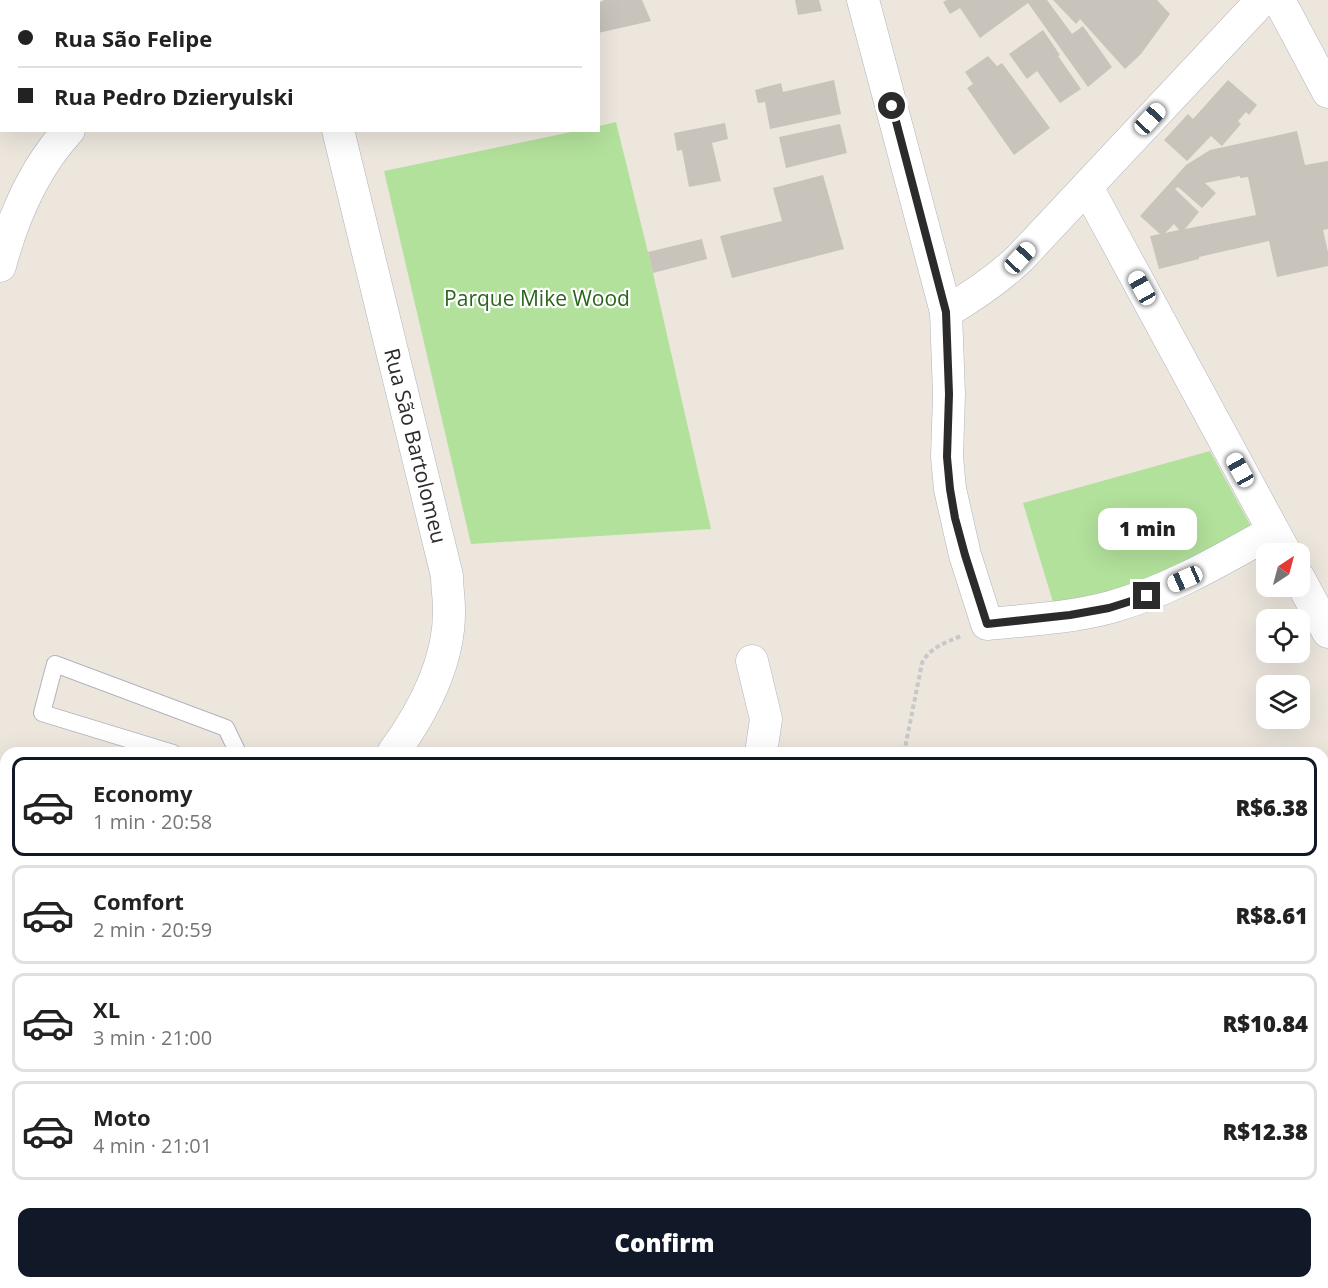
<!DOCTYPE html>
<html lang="en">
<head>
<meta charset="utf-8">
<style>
	:root { --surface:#fff; --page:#f2f2f2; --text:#222; --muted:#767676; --line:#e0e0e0; --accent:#111827 }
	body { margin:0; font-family:"Open Sans",sans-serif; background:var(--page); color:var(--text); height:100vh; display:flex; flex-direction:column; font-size:22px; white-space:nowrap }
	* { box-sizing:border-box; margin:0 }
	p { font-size:20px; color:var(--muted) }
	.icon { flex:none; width:33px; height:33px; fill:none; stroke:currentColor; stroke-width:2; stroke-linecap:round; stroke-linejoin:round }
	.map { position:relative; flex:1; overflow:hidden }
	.drawer { position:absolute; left:0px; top:747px; width:1329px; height:542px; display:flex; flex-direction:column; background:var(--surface); border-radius:18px 18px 0 0; box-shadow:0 6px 24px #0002 }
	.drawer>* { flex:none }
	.guide { position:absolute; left:0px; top:0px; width:600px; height:132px; box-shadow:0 6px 24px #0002; display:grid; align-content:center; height:132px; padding:0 18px; background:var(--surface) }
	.needle { width:39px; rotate:36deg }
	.fabs { position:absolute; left:1256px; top:543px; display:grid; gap:12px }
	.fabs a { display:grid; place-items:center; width:54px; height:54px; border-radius:12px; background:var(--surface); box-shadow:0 6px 24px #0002; font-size:30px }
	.end { position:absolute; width:27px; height:27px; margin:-14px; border:8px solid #2b2b2b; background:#fff; box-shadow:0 0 0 3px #fff }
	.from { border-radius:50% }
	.bubble { position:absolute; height:42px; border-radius:12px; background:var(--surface); box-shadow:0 6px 24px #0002; font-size:20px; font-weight:800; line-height:42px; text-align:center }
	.car { position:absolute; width:18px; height:36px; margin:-18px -9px; border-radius:8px; box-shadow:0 0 4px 2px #0007; background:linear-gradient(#fff 24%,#345 0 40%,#fff 0 76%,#345 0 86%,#fff 0) }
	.guide b { display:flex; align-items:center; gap:21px; height:57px; font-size:22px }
	.guide b+b { border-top:2px solid var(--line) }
	.guide i { width:15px; height:15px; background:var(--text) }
	ul { padding:10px 0 0; list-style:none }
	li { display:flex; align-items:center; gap:18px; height:99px; margin:0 12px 9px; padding:0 6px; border:3px solid var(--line); border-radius:12px }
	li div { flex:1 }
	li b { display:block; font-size:22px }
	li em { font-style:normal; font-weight:800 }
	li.current { border-color:var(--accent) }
	li>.icon { width:54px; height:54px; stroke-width:1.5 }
	.primary-button { display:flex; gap:12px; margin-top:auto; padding:12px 18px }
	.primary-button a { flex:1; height:69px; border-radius:12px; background:var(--accent); color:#fff; font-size:24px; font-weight:800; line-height:69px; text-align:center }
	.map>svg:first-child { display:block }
	.green { fill:#b2e19b }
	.building { fill:#c8c4bc; fill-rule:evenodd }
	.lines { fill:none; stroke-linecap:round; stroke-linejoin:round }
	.lane-casing { stroke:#b1b3be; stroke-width:18 }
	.street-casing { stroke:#b1b3be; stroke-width:33 }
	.path { stroke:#c8c8c8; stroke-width:4; stroke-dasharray:4.5 3; stroke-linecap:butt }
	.lane { stroke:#fff; stroke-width:16 }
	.street { stroke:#fff; stroke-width:32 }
	.route { stroke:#2b2b2b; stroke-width:8 }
	.labels { text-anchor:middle; stroke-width:4.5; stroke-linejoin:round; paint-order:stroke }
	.park-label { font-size:21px; fill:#2a651d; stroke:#fff }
	.street-label { font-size:21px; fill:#2b2b2b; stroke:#fff }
</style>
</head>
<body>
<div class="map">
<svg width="1328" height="1288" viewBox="0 0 1328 1288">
	<rect width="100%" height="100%" fill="#ece6dd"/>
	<g class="green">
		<polygon points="616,122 653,273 711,529 471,544 384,171 576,131 598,130 599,126"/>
		<polygon points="1210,451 1252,528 1121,593 1053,602 1023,503"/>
		<polygon points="212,1282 388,1283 388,1288 211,1288"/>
	</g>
	<g class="building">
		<polygon points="604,0 642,0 651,21 598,33 598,3"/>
		<polygon points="795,0 819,0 822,11 798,15"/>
		<polygon points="947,0 1047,0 1072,34 1083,26 1112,67 1088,87 1028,3 980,38 960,8 950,14 943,2"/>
		<polygon points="1053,0 1157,0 1170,14 1141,54 1125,69 1080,19 1076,24"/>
		<polygon points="1043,30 1060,55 1058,56 1081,89 1060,103 1037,71 1027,79 1009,54"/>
		<polygon points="988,56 997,66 1002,63 1050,128 1014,155 967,88 973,84 965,72"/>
		<polygon points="834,80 841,114 770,129 765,102 758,103 755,90 781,83 783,92"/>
		<polygon points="1228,80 1257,105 1249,115 1246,112 1238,121 1241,124 1222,146 1211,136 1187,161 1164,140 1188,114 1193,119"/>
		<polygon points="725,123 728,139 712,143 721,181 689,187 682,150 677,151 674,133"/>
		<polygon points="840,124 847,153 786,168 779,137"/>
		<path d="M1297,131L1305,165L1328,161V229L1323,230L1328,252V266L1277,277L1269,241L1199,257V259L1159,269L1150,236L1160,234L1140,216L1186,165L1210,150ZM1240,176V178L1248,177L1256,215L1185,229L1199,212L1175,189L1178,187L1202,208L1216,193L1205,183ZM1174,224L1179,230L1165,233Z"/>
		<polygon points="823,175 844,249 732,278 720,236 782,221 773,188"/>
		<polygon points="702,239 707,259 653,273 648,252"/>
	</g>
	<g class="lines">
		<g class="lane-casing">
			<polyline id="lane" points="173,753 42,713 55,664 226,728 238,753"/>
		</g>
		<g class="street-casing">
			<g id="street">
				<polyline points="228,0 230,2"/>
				<path d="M863,0L946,312L949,394L947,457L950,489L965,555L987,624C1028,620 1071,618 1111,607C1169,591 1221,560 1273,531"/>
				<polyline points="1279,0 1328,92"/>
				<polyline points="354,2 355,0"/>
				<path d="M338,130L447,576C447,587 449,598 449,609C450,661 423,712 393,753"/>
				<polyline points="1087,187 1286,554"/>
				<path d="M0,266C13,217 34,168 69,130"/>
				<path d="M946,312C973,296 997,280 1020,258L1262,0"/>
				<polyline points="1299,578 1328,632"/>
				<polyline points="752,661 766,719 761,753"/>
				<polyline points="1323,876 1328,868"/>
				<polyline points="0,1170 6,1169"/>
				<polyline points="1323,1187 1328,1197"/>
				<polyline points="1181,1282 1182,1288"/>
				<polyline points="198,1288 199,1282"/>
				<polyline points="656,1288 656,1282"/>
				<polyline points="1076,1288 1076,1282"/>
			</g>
		</g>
		<path class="path" d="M904,753L922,663C930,647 945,643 961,636"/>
		<use href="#lane" class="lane"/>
		<use href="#street" class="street"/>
	</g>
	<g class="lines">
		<polyline class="route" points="892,106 946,312 949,394 947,457 950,489 955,518 965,555 987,624 1070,615 1109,608 1147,596"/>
	</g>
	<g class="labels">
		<g class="park-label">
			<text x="537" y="306">Parque Mike Wood</text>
		</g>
		<g class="street-label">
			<text transform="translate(415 446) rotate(76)" y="7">Rua São Bartolomeu</text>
		</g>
	</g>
</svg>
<div class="fabs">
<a><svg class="needle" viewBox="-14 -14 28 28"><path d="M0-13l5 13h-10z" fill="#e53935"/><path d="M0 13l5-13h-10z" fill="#767676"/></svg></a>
<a><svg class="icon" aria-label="locate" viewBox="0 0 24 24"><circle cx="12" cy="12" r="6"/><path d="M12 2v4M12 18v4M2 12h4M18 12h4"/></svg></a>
<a><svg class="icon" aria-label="layers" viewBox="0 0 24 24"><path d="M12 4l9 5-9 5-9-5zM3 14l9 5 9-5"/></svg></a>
</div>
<i class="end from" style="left:892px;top:106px"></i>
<i class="end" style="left:1147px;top:596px"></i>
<div class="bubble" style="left:1098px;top:508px;width:99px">1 min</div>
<i class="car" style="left:1150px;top:119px;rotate:43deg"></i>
<i class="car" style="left:1020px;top:258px;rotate:43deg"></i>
<i class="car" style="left:1142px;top:288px;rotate:331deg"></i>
<i class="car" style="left:1240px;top:470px;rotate:331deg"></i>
<i class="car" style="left:1185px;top:579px;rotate:246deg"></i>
<div class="guide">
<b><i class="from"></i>Rua São Felipe</b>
<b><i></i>Rua Pedro Dzieryulski</b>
</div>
<section class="drawer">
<ul>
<li class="current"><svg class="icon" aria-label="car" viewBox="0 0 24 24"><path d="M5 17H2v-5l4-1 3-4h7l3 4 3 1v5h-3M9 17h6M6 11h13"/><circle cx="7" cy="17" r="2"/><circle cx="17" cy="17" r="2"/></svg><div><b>Economy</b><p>1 min · 20:58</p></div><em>R$6.38</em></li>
<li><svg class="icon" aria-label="car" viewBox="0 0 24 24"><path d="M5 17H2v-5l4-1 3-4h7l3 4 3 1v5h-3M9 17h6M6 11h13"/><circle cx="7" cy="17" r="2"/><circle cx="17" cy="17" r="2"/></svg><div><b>Comfort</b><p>2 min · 20:59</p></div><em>R$8.61</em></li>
<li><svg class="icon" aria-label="car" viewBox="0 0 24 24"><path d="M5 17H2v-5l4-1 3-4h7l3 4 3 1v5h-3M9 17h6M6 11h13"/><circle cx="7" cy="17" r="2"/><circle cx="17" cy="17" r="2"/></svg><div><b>XL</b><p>3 min · 21:00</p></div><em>R$10.84</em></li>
<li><svg class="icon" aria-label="car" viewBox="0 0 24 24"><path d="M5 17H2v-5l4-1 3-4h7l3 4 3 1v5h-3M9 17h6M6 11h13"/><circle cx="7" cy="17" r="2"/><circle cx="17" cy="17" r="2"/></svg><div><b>Moto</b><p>4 min · 21:01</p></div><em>R$12.38</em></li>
</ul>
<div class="primary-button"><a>Confirm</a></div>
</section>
</div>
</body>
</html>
